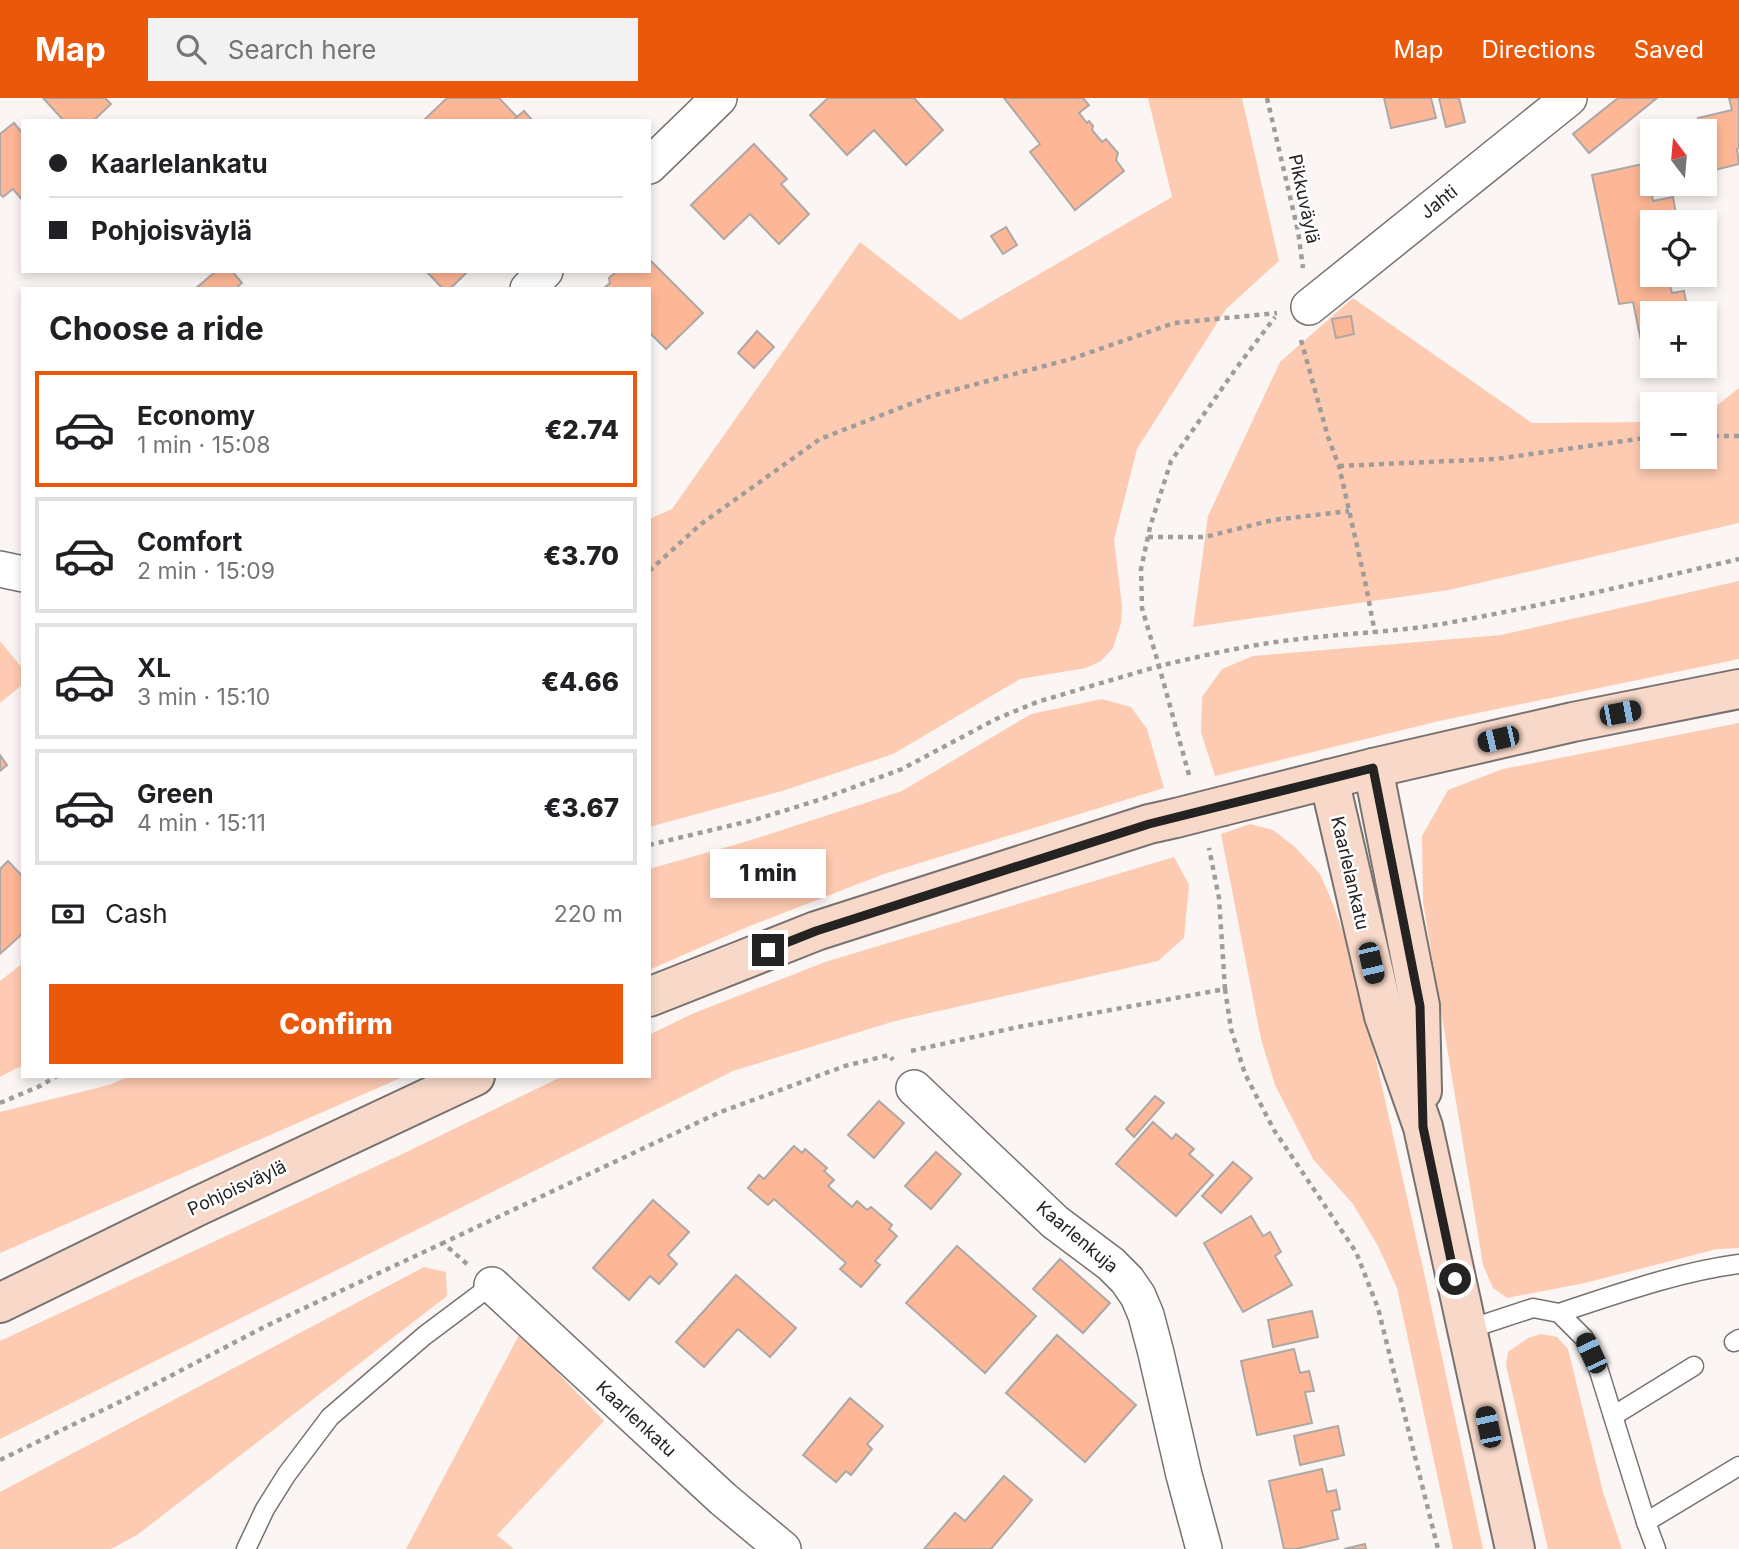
<!DOCTYPE html>
<html lang="en">
<head>
<meta charset="utf-8">
<style>
	:root { --surface:#fff; --page:#f2f2f2; --text:#202124; --muted:#757577; --line:#e0e0e0; --accent:#ea580c }
	body { margin:0; font-family:Inter,sans-serif; background:var(--page); color:var(--text); height:100vh; display:flex; flex-direction:column; font-size:26px; white-space:nowrap }
	* { box-sizing:border-box; margin:0 }
	p { font-size:23px; color:var(--muted) }
	.icon { flex:none; width:38px; height:38px; fill:none; stroke:currentColor; stroke-width:2; stroke-linecap:round; stroke-linejoin:round }
	.map { position:relative; flex:1; overflow:hidden }
	.details { position:absolute; left:21px; top:189px; width:630px; height:791px; display:flex; flex-direction:column; background:var(--surface); border-radius:0px; box-shadow:0 4px 10px #0003 }
	.details>* { flex:none }
	.guide { position:absolute; left:21px; top:21px; width:630px; height:154px; border-radius:0px; box-shadow:0 4px 10px #0003; display:grid; align-content:center; height:154px; padding:0 28px; background:var(--surface) }
	.needle { width:46px; rotate:344deg }
	.controls { position:absolute; left:1640px; top:21px; display:grid; gap:14px }
	.controls a { display:grid; place-items:center; width:77px; height:77px; border-radius:0px; background:var(--surface); box-shadow:0 4px 10px #0003; font-size:35px }
	.end { position:absolute; width:32px; height:32px; margin:-16px; border:9px solid #252322; background:#fff; box-shadow:0 0 0 4px #fff }
	.from { border-radius:50% }
	.bubble { position:absolute; height:49px; border-radius:0px; background:var(--surface); box-shadow:0 4px 10px #0003; font-size:23px; font-weight:800; line-height:49px; text-align:center }
	.car { position:absolute; width:21px; height:42px; margin:-21px -10px; border-radius:9px; box-shadow:0 0 5px 2px #0007; background:linear-gradient(#222 24%,#8ab4d8 0 40%,#222 0 76%,#8ab4d8 0 86%,#222 0) }
	.guide b { display:flex; align-items:center; gap:24px; height:66px; font-size:26px }
	.guide b+b { border-top:2px solid var(--line) }
	.guide i { width:18px; height:18px; background:var(--text) }
	ul { padding:0; list-style:none }
	li { display:flex; align-items:center; gap:21px; height:116px; margin:0 14px 10px; padding:0 14px; border:4px solid var(--line); border-radius:0px }
	li div { flex:1 }
	li b { display:block; font-size:26px }
	li em { font-style:normal; font-weight:800 }
	li.on { border-color:var(--accent) }
	li>.icon { width:63px; height:63px; stroke-width:1.5 }
	h2 { padding:0 28px; font-size:32px; line-height:84px }
	.pay { display:flex; align-items:center; gap:18px; height:77px; padding:0 28px; font-size:26px }
	.pay p { margin-inline-start:auto }
	.action { display:flex; gap:14px; margin-top:auto; padding:14px 28px }
	.action a { flex:1; height:80px; border-radius:0px; background:var(--accent); color:#fff; font-size:28px; font-weight:800; line-height:80px; text-align:center }
	header { display:flex; align-items:center; gap:42px; box-sizing:border-box; height:98px; padding:0 35px; background:var(--accent); color:#fff }
	header strong { font-size:33px }
	nav { display:flex; gap:38px; margin-inline-start:auto; font-size:24px }
	.search { width:490px; height:63px; background:var(--page); display:flex; align-items:center; gap:18px; box-sizing:border-box; padding:0 24px; border-radius:0px; color:var(--muted); font-size:26px }
	.map>svg:first-child { display:block }
	.green { fill:#fdcab2 }
	.building { fill:#fdb796; stroke:#ada8a5; stroke-width:2 }
	.lines { fill:none; stroke-linecap:round; stroke-linejoin:round }
	.service-casing { stroke:#777270; stroke-width:21 }
	.minor-casing { stroke:#777270; stroke-width:38 }
	.secondary-casing { stroke:#777270; stroke-width:42 }
	.path { stroke:#a09c9a; stroke-width:4.5; stroke-dasharray:5 5; stroke-linecap:butt }
	.service { stroke:#fff; stroke-width:18 }
	.minor { stroke:#fff; stroke-width:35 }
	.secondary { stroke:#f8d9c9; stroke-width:38 }
	.secondary-bridge-casing { stroke:#777270; stroke-width:42; stroke-linecap:butt }
	.secondary-bridge { stroke:#f8d9c9; stroke-width:38 }
	.route { stroke:#252322; stroke-width:9 }
	.labels { text-anchor:middle; stroke-width:5; stroke-linejoin:round; paint-order:stroke }
	.street-label { font-size:18px; fill:#252322; stroke:#fff }
</style>
</head>
<body>
<header>
<strong>Map</strong>
<div class="search"><svg class="icon" aria-label="search" viewBox="0 0 24 24"><circle cx="10" cy="10" r="6"/><path d="M15 15l6 6"/></svg>Search here</div>
<nav><a>Map</a><a>Directions</a><a>Saved</a></nav>
</header>
<div class="map">
<svg width="1739" height="1451" viewBox="0 0 1739 1451">
	<rect width="100%" height="100%" fill="#fbf6f3"/>
	<g class="green">
		<polygon points="1148,0 1242,0 1279,163 1226,211 1137,351 1114,442 1122,508 1121,525 1113,550 1101,563 1086,570 1020,581 893,656 782,693 649,729 649,421 672,411 860,144 960,222 1172,99"/>
		<polygon points="1353,200 1532,325 1652,324 1652,359 1704,359 1705,317 1739,290 1739,425 1449,492 1193,529 1208,418 1280,264"/>
		<polygon points="1739,483 1739,561 1439,623 1215,678 1201,634 1202,599 1222,571 1253,558 1501,537"/>
		<polygon points="0,543 23,571 23,586 0,605"/>
		<polygon points="1102,601 1131,609 1147,631 1164,690 884,776 747,829 649,872 649,771 748,743 902,693 1031,616"/>
		<polygon points="1739,625 1739,1150 1717,1151 1585,1185 1507,1200 1493,1190 1483,1167 1423,804 1422,738 1448,692 1503,671"/>
		<polygon points="1250,726 1273,732 1295,749 1320,776 1333,806 1355,869 1425,1179 1483,1451 1453,1451 1397,1190 1378,1148 1353,1106 1313,1061 1275,987 1261,941 1221,736"/>
		<polygon points="1174,759 1189,787 1184,840 1158,863 895,923 733,973 0,1341 0,1243 396,1059 563,978 649,978 649,937 692,916 825,864"/>
		<polygon points="23,865 23,967 0,979 0,883"/>
		<polygon points="130,978 405,978 0,1155 0,1014 109,987"/>
		<polygon points="424,1169 446,1174 447,1198 137,1437 111,1451 0,1451 0,1394"/>
		<polygon points="520,1235 604,1323 497,1437 514,1451 406,1451"/>
		<polygon points="1541,1236 1557,1239 1568,1251 1603,1394 1622,1451 1548,1451 1506,1267 1508,1254 1528,1240"/>
	</g>
	<g class="building">
		<polygon points="43,0 105,0 111,6 93,23 64,23"/>
		<polygon points="447,0 499,0 517,19 513,23 423,23"/>
		<polygon points="828,0 914,0 943,32 906,67 874,32 847,57 810,17"/>
		<polygon points="1004,0 1083,0 1089,7 1079,15 1087,25 1089,23 1093,28 1092,32 1102,44 1106,41 1118,55 1116,62 1124,73 1075,112 1030,54 1040,46"/>
		<polygon points="1384,0 1431,0 1436,20 1391,30"/>
		<polygon points="1439,0 1459,0 1465,24 1446,29"/>
		<polygon points="1618,0 1657,0 1589,55 1573,36"/>
		<polygon points="1729,0 1739,0 1739,50 1737,51 1739,66 1711,73 1704,45 1704,33 1702,33 1698,20 1732,12"/>
		<polygon points="524,13 533,23 513,23 517,19"/>
		<polygon points="14,25 23,36 23,103 13,91 3,99 0,96 0,36"/>
		<polygon points="754,46 787,81 781,86 809,116 779,146 750,116 724,141 691,107"/>
		<polygon points="1652,64 1652,71 1647,73 1653,103 1673,99 1677,121 1664,124 1652,124 1652,177 1681,177 1668,180 1672,195 1684,193 1688,213 1709,208 1715,236 1704,238 1704,215 1652,215 1652,266 1646,267 1633,204 1619,206 1592,77"/>
		<polygon points="1006,129 1017,147 1003,156 991,138"/>
		<polygon points="649,161 703,215 666,251 649,234 649,191 603,191 610,185 609,180 617,173 649,173"/>
		<polygon points="216,173 232,173 242,185 235,191 195,191"/>
		<polygon points="426,173 468,173 450,191 443,191"/>
		<polygon points="1351,218 1354,236 1336,240 1332,221"/>
		<polygon points="757,233 774,249 754,270 738,255"/>
		<polygon points="0,657 7,667 0,673"/>
		<polygon points="8,763 22,778 23,777 23,835 0,856 0,771"/>
		<polygon points="1155,998 1164,1005 1134,1039 1126,1031"/>
		<polygon points="879,1003 904,1025 874,1060 848,1037"/>
		<polygon points="1153,1024 1172,1041 1176,1036 1194,1051 1189,1056 1213,1077 1176,1118 1116,1066"/>
		<polygon points="794,1048 802,1055 805,1051 827,1070 824,1073 834,1082 828,1088 852,1109 857,1103 867,1112 871,1109 892,1127 889,1131 897,1138 875,1163 880,1167 861,1189 840,1171 846,1165 774,1101 768,1107 748,1090 759,1077 764,1081"/>
		<polygon points="936,1054 961,1076 931,1111 905,1088"/>
		<polygon points="1233,1064 1252,1080 1221,1115 1202,1098"/>
		<polygon points="653,1102 689,1134 668,1157 677,1166 659,1186 650,1178 629,1202 593,1170"/>
		<polygon points="1251,1118 1263,1138 1270,1134 1281,1154 1275,1158 1292,1187 1243,1214 1204,1145"/>
		<polygon points="957,1148 1036,1218 985,1275 906,1205"/>
		<polygon points="1060,1161 1110,1205 1083,1235 1033,1191"/>
		<polygon points="736,1177 796,1230 770,1259 738,1231 704,1269 676,1244"/>
		<polygon points="1312,1213 1318,1239 1273,1249 1268,1222"/>
		<polygon points="1057,1237 1136,1307 1085,1364 1006,1295"/>
		<polygon points="1294,1251 1300,1275 1309,1273 1314,1293 1305,1294 1312,1325 1257,1337 1241,1263"/>
		<polygon points="850,1300 883,1328 867,1346 872,1351 851,1377 846,1373 836,1384 803,1357"/>
		<polygon points="1338,1328 1344,1357 1300,1367 1294,1338"/>
		<polygon points="1322,1371 1327,1394 1336,1392 1340,1411 1332,1413 1338,1441 1296,1451 1284,1451 1269,1383"/>
		<polygon points="1004,1378 1032,1402 991,1451 924,1451 955,1415 965,1423"/>
		<polygon points="1365,1446 1366,1451 1344,1451"/>
	</g>
	<g class="lines">
		<g class="service-casing">
			<g id="service">
				<path d="M1559,1215C1617,1196 1678,1174 1739,1166"/>
				<polyline points="1466,1232 1533,1210 1559,1215 1584,1240 1598,1270 1646,1424 1656,1451"/>
				<polyline points="1734,1244 1739,1241"/>
				<polyline points="1613,1318 1694,1268"/>
				<polyline points="1646,1424 1739,1368"/>
				<polyline points="246,1451 265,1411 287,1376 330,1319 424,1238 492,1187"/>
			</g>
		</g>
		<g class="minor-casing">
			<g id="minor">
				<polyline points="649,68 719,0"/>
				<polyline points="528,191 545,173"/>
				<polyline points="1309,209 1569,0"/>
				<polyline points="0,471 23,476"/>
				<polyline points="914,990 1055,1124 1111,1166 1127,1182 1138,1198 1146,1217 1156,1255 1184,1377 1204,1451"/>
				<polyline points="492,1187 723,1401 783,1451"/>
			</g>
		</g>
		<g class="secondary-casing">
			<g id="secondary">
				<polyline points="1373,670 1420,908 1422,993"/>
				<polyline points="1329,681 1384,918 1423,1029 1515,1451"/>
				<polyline points="1223,708 1373,670 1573,624 1739,591"/>
				<polyline points="649,899 816,833 1149,726 1176,720"/>
				<polyline points="0,1205 198,1108 475,978"/>
			</g>
		</g>
		<g class="path">
			<polyline points="1267,0 1298,133 1303,170"/>
			<polyline points="1301,242 1328,339 1339,368 1365,483 1375,535"/>
			<polyline points="1704,338 1739,338"/>
			<polyline points="1339,368 1496,361 1652,339"/>
			<polyline points="1148,439 1205,439 1273,422 1349,413"/>
			<polyline points="649,473 701,426 820,341 931,298 1071,261 1174,225 1277,215"/>
			<path d="M1189,677L1159,568C1205,557 1252,546 1300,541C1347,535 1395,534 1442,526C1542,508 1641,484 1739,461"/>
			<polyline points="649,747 754,722 822,701 902,671 996,621 1037,604 1159,568 1142,510 1141,471 1150,429 1171,363 1235,272 1275,219"/>
			<polyline points="1225,891 1231,931 1245,976 1274,1032 1356,1154 1378,1210 1438,1451"/>
			<polyline points="911,953 1018,929 1225,891 1219,800 1209,750"/>
			<polyline points="0,1005 40,988 57,978"/>
			<polyline points="467,1166 443,1145 718,1015 845,968 889,957 893,962"/>
			<polyline points="0,1362 132,1298 266,1228 443,1145"/>
		</g>
		<use href="#service" class="service"/>
		<use href="#minor" class="minor"/>
		<use href="#secondary" class="secondary"/>
		<g class="secondary-bridge-casing">
			<polyline id="secondary-bridge" points="1176,720 1223,708"/>
		</g>
		<use href="#secondary-bridge" class="secondary-bridge"/>
	</g>
	<g class="lines">
		<polyline class="route" points="768,852 816,833 1149,726 1373,670 1420,908 1423,1029 1455,1181"/>
	</g>
	<g class="labels">
		<g class="street-label">
			<text transform="translate(1304 101) rotate(78)" y="6">Pikkuväylä</text>
			<text transform="translate(1439 104) rotate(-39)" y="6">Jahti</text>
			<text transform="translate(1350 775) rotate(77)" y="6">Kaarlelankatu</text>
			<text transform="translate(237 1090) rotate(-25)" y="6">Pohjoisväylä</text>
			<text transform="translate(1077 1139) rotate(40)" y="6">Kaarlenkuja</text>
			<text transform="translate(636 1321) rotate(43)" y="6">Kaarlenkatu</text>
		</g>
	</g>
</svg>
<div class="controls">
<a><svg class="needle" viewBox="-14 -14 28 28"><path d="M0-13l5 13h-10z" fill="#e53935"/><path d="M0 13l5-13h-10z" fill="#757577"/></svg></a>
<a><svg class="icon" aria-label="locate" viewBox="0 0 24 24"><circle cx="12" cy="12" r="6"/><path d="M12 2v4M12 18v4M2 12h4M18 12h4"/></svg></a>
<a>+</a>
<a>−</a>
</div>
<i class="end from" style="left:1455px;top:1181px"></i>
<i class="end" style="left:768px;top:852px"></i>
<div class="bubble" style="left:710px;top:751px;width:116px">1 min</div>
<i class="car" style="left:1620px;top:615px;rotate:79deg"></i>
<i class="car" style="left:1498px;top:641px;rotate:257deg"></i>
<i class="car" style="left:1371px;top:865px;rotate:167deg"></i>
<i class="car" style="left:1591px;top:1255px;rotate:335deg"></i>
<i class="car" style="left:1488px;top:1329px;rotate:348deg"></i>
<div class="guide">
<b><i class="from"></i>Kaarlelankatu</b>
<b><i></i>Pohjoisväylä</b>
</div>
<section class="details">
<h2>Choose a ride</h2>
<ul>
<li class="on"><svg class="icon" aria-label="car" viewBox="0 0 24 24"><path d="M5 17H2v-5l4-1 3-4h7l3 4 3 1v5h-3M9 17h6M6 11h13"/><circle cx="7" cy="17" r="2"/><circle cx="17" cy="17" r="2"/></svg><div><b>Economy</b><p>1 min · 15:08</p></div><em>€2.74</em></li>
<li><svg class="icon" aria-label="car" viewBox="0 0 24 24"><path d="M5 17H2v-5l4-1 3-4h7l3 4 3 1v5h-3M9 17h6M6 11h13"/><circle cx="7" cy="17" r="2"/><circle cx="17" cy="17" r="2"/></svg><div><b>Comfort</b><p>2 min · 15:09</p></div><em>€3.70</em></li>
<li><svg class="icon" aria-label="car" viewBox="0 0 24 24"><path d="M5 17H2v-5l4-1 3-4h7l3 4 3 1v5h-3M9 17h6M6 11h13"/><circle cx="7" cy="17" r="2"/><circle cx="17" cy="17" r="2"/></svg><div><b>XL</b><p>3 min · 15:10</p></div><em>€4.66</em></li>
<li><svg class="icon" aria-label="car" viewBox="0 0 24 24"><path d="M5 17H2v-5l4-1 3-4h7l3 4 3 1v5h-3M9 17h6M6 11h13"/><circle cx="7" cy="17" r="2"/><circle cx="17" cy="17" r="2"/></svg><div><b>Green</b><p>4 min · 15:11</p></div><em>€3.67</em></li>
</ul>
<div class="pay"><svg class="icon" aria-label="cash" viewBox="0 0 24 24"><path d="M3 7h18v10H3z"/><circle cx="12" cy="12" r="2"/></svg>Cash<p>220 m</p></div>
<div class="action"><a>Confirm</a></div>
</section>
</div>
</body>
</html>
